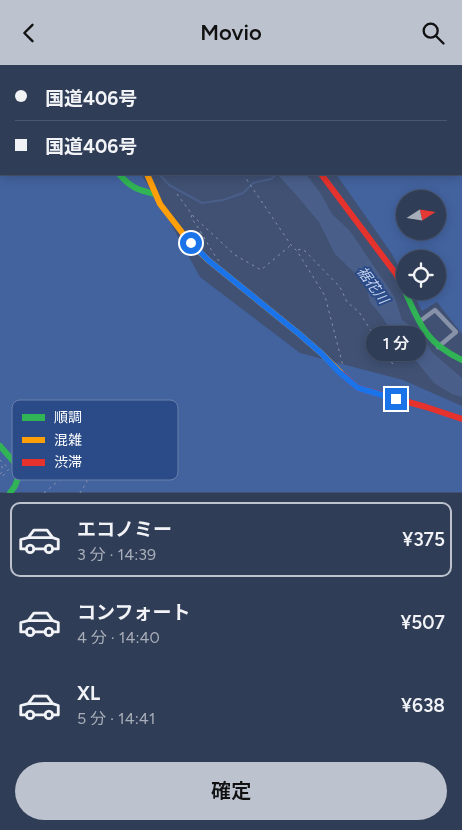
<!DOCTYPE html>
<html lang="ja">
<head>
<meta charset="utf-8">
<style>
	:root { --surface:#303d56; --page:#3c4860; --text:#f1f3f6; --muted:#a8aeb9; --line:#4b566c; --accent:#bcc2ce }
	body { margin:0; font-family:Figtree,"Noto Sans JP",sans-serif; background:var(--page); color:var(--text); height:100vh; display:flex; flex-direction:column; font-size:19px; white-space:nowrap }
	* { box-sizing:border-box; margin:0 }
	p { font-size:16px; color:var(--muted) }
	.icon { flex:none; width:28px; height:28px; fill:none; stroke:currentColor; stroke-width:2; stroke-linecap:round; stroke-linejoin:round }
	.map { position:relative; height:428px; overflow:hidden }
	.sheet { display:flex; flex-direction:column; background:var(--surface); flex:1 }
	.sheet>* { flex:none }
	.top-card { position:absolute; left:0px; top:0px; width:462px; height:110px; box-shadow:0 2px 12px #0003,0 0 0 1px var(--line); display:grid; align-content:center; height:110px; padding:0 15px; background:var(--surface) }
	.needle { width:32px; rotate:78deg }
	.controls { position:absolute; left:396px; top:125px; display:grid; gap:10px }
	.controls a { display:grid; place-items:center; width:50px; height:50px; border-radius:50%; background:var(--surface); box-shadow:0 2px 12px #0003,0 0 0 1px var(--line); font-size:25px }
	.end { position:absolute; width:22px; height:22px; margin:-11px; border:6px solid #1a73e8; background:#fff; box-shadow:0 0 0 2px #fff }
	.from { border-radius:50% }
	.bubble { position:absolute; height:35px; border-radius:18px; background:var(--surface); box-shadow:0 2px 12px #0003,0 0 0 1px var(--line); font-size:16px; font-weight:600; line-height:35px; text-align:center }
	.top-card b { display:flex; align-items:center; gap:18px; height:48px; font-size:19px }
	.top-card b+b { border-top:1px solid var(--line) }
	.top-card i { width:12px; height:12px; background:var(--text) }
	ul { padding:9px 0 0; list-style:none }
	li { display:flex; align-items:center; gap:15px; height:75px; margin:0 10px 8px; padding:0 5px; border:2px solid transparent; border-radius:10px }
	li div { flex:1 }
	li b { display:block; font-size:19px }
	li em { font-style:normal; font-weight:600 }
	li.active { border-color:var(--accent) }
	li>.icon { width:45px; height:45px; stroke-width:1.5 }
	.action { display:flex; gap:10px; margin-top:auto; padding:10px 15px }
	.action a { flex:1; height:58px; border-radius:30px; background:var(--accent); color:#111; font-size:20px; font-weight:600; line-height:58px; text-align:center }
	header { display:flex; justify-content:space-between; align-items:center; height:65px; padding:0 15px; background:var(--accent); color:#111; font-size:22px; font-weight:600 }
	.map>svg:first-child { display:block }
	.green { fill:#43639f; fill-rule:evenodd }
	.water { fill:#495f8a }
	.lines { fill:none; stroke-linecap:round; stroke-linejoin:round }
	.stream { stroke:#495f8a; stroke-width:2 }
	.path { stroke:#8792a8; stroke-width:1; stroke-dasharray:2.5 4; stroke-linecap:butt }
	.street { stroke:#8792a8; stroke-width:4.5 }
	.fast { stroke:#30b455; stroke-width:6 }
	.slow { stroke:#ff9f0a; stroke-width:6 }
	.jam { stroke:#e5322d; stroke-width:6 }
	.route { stroke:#1a73e8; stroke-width:6 }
	.labels { text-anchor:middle; stroke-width:4; stroke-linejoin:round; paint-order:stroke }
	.water-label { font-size:14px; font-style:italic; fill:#c4d3ef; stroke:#2b4b88 }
	.key { fill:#2b4b88; stroke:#6b81ac; stroke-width:1 }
	.key-label { font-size:14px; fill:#fff }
</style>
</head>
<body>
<header><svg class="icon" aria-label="back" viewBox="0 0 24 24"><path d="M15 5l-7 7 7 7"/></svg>Movio<svg class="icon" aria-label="search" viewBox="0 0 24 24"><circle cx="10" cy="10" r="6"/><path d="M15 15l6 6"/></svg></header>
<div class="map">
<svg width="462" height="428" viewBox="0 0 462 428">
	<rect width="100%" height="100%" fill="#405173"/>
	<g class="green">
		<polygon points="0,0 73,0 74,1 1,1 1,109 141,109 160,139 200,212 300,288 403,315 462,341 462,427 0,427"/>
		<path d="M298,0H462V269L437,237L422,246L412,226H438V194H405V214L392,189L336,109H461V1H298ZM405,134H438V166H405Z"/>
	</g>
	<polygon class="water" points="277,109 306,109 321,129 332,149 350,166 390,225 396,236 402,255 408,259 414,261 433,288 462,313 462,332 452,329 434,318 413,292 405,287 380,249 370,237 367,223 364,217 335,189 319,157 298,132"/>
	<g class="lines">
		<g class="stream">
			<polyline points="0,66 1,66"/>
			<polyline points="159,109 169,120 202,138 223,135 243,128 253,118 271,114 277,109"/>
		</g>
		<g class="path">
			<polyline points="139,0 140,1"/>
			<polyline points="243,109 291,180 297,186 325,231 343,301"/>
			<polyline points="177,129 194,152 235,190 261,205 291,180"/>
			<path d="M192,150L191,153C202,166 208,182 219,196"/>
			<polyline points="298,185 301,184 305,186 340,222 347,237 359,247 394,301"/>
			<polyline points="0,395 9,404 0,414"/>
			<polyline points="0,409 2,407 2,397"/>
			<polyline points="44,428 63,412 65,403 79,391 82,395 87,417 80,428"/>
		</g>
		<g class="street">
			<polyline points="247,0 248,1"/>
			<polyline points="262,0 264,0"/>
			<polyline points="273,0 274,1"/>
			<polyline points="279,0 280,1"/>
			<polyline points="0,31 1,30"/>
			<polyline points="0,47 1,47"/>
			<polyline points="0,57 1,57"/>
			<polyline points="419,257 435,245 456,267 438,282"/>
		</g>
		<g class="fast">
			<polyline points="84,0 85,1"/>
			<path d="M119,109C131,123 138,125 155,129"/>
			<path d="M405,226C420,260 426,278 462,295"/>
			<polyline points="0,381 21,405 15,421 10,428"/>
		</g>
		<polyline class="slow" points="147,109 160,139 191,179 208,195 298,268 321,288 342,309"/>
		<g class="jam">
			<polyline points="321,109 396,209 405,225"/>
			<polyline points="342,309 358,323 426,342 462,354"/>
		</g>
	</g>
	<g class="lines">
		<polyline class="route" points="191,178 208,195 298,268 321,288 339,307 358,323 396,334"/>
	</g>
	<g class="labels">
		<g class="water-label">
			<text transform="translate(373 220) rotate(54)" y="5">裾花川</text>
		</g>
	</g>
	<rect x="12" y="335" width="166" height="80" rx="8" class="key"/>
	<rect x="22" y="349" width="23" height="7" fill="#30b455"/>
	<rect x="22" y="372" width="23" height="6" fill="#ff9f0a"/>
	<rect x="22" y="394" width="23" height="7" fill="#e5322d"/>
	<g class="key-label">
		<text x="54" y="357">順調</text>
		<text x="54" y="380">混雑</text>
		<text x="54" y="402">渋滞</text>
	</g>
</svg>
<div class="controls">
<a><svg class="needle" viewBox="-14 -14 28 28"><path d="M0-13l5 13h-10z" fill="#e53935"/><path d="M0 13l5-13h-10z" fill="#a8aeb9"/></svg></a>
<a><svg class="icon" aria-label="locate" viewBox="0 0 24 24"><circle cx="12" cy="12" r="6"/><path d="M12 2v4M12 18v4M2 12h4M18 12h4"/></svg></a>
</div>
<i class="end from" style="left:191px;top:178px"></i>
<i class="end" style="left:396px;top:334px"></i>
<div class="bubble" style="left:366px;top:261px;width:60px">1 分</div>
<div class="top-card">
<b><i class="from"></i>国道406号</b>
<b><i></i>国道406号</b>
</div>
</div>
<section class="sheet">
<ul>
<li class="active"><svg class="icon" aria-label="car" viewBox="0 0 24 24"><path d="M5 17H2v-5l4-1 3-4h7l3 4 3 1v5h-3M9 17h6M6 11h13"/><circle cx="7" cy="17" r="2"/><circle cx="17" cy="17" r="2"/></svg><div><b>エコノミー</b><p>3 分 · 14:39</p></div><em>¥375</em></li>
<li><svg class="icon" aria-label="car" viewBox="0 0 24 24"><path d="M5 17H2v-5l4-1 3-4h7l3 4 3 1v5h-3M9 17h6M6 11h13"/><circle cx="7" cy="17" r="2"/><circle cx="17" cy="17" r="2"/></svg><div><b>コンフォート</b><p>4 分 · 14:40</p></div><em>¥507</em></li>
<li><svg class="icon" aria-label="car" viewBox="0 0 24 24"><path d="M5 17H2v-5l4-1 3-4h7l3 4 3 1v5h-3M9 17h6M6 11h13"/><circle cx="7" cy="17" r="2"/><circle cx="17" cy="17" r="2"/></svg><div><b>XL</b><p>5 分 · 14:41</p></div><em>¥638</em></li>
</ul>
<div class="action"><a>確定</a></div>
</section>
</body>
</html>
